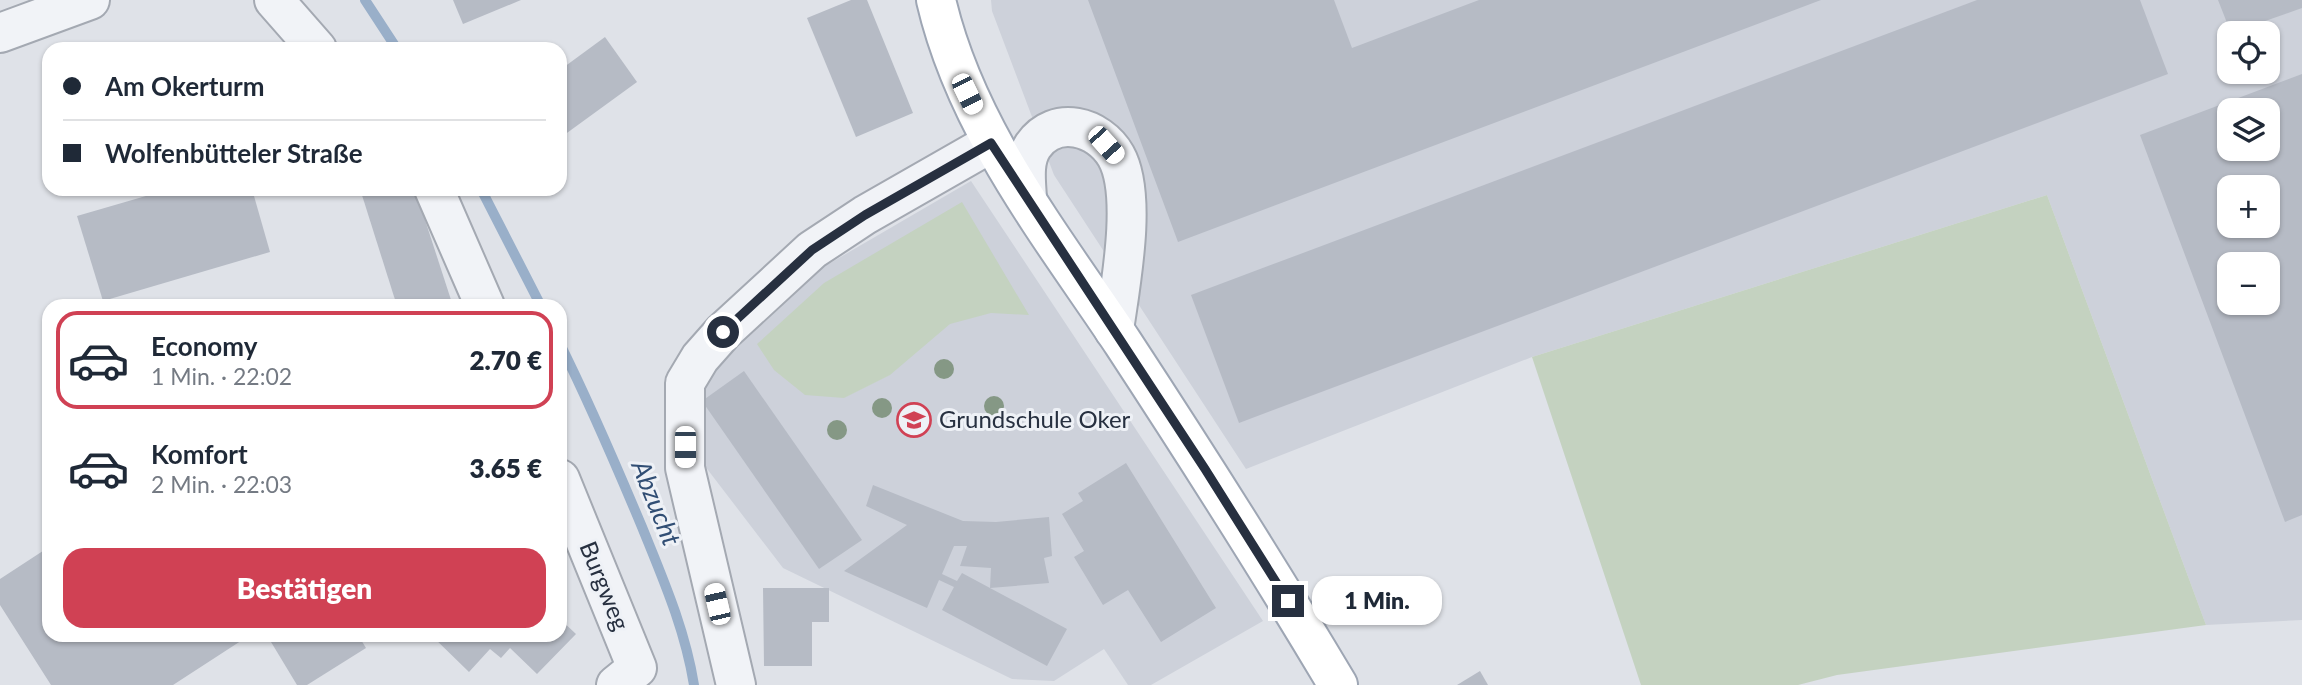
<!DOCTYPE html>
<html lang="de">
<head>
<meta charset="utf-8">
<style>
	:root { --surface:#fff; --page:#f6f6f7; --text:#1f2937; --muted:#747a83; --line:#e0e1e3; --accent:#d04154 }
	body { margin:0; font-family:Lato,sans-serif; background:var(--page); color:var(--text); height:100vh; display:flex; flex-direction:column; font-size:26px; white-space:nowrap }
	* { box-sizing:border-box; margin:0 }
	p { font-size:23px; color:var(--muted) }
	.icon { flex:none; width:38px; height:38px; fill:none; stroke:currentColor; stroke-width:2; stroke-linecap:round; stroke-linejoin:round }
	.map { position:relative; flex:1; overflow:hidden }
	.details { position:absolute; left:42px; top:299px; width:525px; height:343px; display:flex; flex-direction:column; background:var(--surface); border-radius:21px; box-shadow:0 2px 5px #0004 }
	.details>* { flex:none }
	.guide { position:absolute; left:42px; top:42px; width:525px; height:154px; border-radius:21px; box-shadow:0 2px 5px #0004; display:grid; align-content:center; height:154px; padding:0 21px; background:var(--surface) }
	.fabs { position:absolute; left:2217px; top:21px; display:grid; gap:14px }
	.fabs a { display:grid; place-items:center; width:63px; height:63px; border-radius:14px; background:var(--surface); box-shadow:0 2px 5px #0004; font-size:35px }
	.end { position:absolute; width:32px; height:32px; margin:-16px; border:9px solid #273040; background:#fff; box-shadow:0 0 0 4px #fff }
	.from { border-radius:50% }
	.bubble { position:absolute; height:49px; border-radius:21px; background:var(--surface); box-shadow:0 2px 5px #0004; font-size:23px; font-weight:800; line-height:49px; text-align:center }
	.car { position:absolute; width:21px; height:42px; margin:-21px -10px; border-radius:9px; box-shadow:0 0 5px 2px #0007; background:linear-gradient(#fff 24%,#345 0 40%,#fff 0 76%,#345 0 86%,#fff 0) }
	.guide b { display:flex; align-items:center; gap:24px; height:66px; font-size:26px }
	.guide b+b { border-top:2px solid var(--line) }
	.guide i { width:18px; height:18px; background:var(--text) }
	ul { padding:12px 0 0; list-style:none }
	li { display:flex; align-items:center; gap:21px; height:98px; margin:0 14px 10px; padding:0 7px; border:4px solid transparent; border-radius:21px }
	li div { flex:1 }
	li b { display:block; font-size:26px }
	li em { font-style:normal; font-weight:800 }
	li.active { border-color:var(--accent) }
	li>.icon { width:63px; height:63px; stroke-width:1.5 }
	.button { display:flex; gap:14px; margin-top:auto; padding:14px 21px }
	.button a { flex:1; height:80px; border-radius:21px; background:var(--accent); color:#fff; font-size:28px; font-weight:800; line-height:80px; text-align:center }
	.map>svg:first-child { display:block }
	.built { fill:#cdd1da; fill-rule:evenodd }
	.green { fill:#c4d2c0 }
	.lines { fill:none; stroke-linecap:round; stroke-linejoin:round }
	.stream { stroke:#99afc9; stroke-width:10 }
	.building { fill:#b6bbc5; fill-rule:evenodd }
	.minor-casing { stroke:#a4a9b2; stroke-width:42 }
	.major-casing { stroke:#9ea6b4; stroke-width:42 }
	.minor { stroke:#f1f3f7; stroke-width:38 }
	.major { stroke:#fff; stroke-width:38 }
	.tree { fill:#859885 }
	.route { stroke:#273040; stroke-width:9 }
	.labels { text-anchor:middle; stroke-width:6; stroke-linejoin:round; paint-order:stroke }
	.poi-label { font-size:24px; fill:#273040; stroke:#eef1f6; text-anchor:start }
	.street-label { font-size:24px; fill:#273040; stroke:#eef1f6 }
	.water-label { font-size:26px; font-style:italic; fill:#314e74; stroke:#eef1f6 }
</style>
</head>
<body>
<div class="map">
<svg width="2302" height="685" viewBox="0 0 2302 685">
	<rect width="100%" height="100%" fill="#dfe2e8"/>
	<g class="built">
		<path d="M991,0H2302V620L2206,625L2047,195L1532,357L1246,469L1054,175L992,11ZM2230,33H2268V72H2230ZM2230,110H2268V149H2230ZM2230,187H2268V226H2230ZM2230,264H2268V303H2230Z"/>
		<polygon points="971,181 1263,621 1151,685 1128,685 1104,649 1054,681 1012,679 783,568 698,457 700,383 820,269"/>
	</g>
	<g class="green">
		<polygon points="2047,195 2206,625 1837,675 1798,685 1641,685 1532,357"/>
		<polygon points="962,202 1029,315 991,313 950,324 890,375 844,398 805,395 774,370 757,344 824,283"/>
	</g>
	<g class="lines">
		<g class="stream">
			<polyline points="365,0 397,49"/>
			<polyline points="481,189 541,306"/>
			<path d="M560,344C590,404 616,465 642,527C663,579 685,629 694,685"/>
		</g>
	</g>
	<g class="building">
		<polygon points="453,0 521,0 463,24"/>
		<polygon points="851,0 867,0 913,113 856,137 807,18"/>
		<polygon points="1088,0 1334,0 1352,48 1479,0 1821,0 1178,242"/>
		<polygon points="1977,0 2140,0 2168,74 1239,423 1191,295"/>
		<polygon points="2218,0 2302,0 2302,8 2231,33"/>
		<polygon points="605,37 637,82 560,138 560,70"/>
		<path d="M2302,74V515L2285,522L2140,135ZM2230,110H2268V149H2230ZM2230,187H2268V226H2230ZM2230,264H2268V303H2230Z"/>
		<polygon points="170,189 252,189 270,252 103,301 77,216"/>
		<polygon points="370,189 415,189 453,306 397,306 361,192"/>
		<polygon points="744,371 862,540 819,569 702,401"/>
		<polygon points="1126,463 1216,608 1161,642 1128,590 1103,605 1074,557 1084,551 1062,514 1083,501 1078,493"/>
		<path d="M873,485L963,521L996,522L1049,517L1052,556L1044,558L1049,583L990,588L1067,629L1047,666L942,610L954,587L939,580L927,608L844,571L907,525L866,506ZM954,546H967L960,566L991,568L990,588L962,573L957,581L942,574Z"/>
		<polygon points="49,547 49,635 250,635 173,685 51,685 0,605 0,579"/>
		<polygon points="763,588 829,588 829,622 812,622 812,666 764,666"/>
		<polygon points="560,619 576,634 537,674 510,648 501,658 490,649 469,672 431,635 560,635"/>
		<polygon points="271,635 358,635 366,648 307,685 297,685 268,637"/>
		<polygon points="1480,671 1488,685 1457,685"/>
	</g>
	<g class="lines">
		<g class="minor-casing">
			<g id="minor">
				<polyline points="274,0 317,49"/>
				<polyline points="0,33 90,0"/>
				<polyline points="434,189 485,306"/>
				<path d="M1027,198C1026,181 1023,161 1033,146C1055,114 1099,126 1116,156C1138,195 1120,287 1114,330"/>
				<polyline points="560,479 637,668 616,685"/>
				<polyline points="736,685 685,468 685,383 700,358 723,332 812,250 865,215 991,143"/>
			</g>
		</g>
		<g class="major-casing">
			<path id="major" d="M936,0C966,129 1051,235 1123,343C1197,456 1269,569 1338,685"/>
		</g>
		<use href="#minor" class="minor"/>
		<use href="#major" class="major"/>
	</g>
	<g class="tree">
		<circle cx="944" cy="369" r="10"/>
		<circle cx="994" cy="406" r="10"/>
		<circle cx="882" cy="408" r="10"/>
		<circle cx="837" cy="430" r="10"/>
	</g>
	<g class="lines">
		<polyline class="route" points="723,332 812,250 865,215 991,143 1205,469 1288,601"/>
	</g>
	<defs>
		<g id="school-ring" transform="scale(1.75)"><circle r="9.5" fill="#eef1f6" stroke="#d04154" stroke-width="1.5"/><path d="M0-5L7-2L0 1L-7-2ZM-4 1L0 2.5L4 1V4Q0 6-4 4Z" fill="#d04154"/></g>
	</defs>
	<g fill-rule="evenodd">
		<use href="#school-ring" x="914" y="420"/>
	</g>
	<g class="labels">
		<g class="poi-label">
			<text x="939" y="428">Grundschule Oker</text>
		</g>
		<g class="street-label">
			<text transform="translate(604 586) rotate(68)" y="8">Burgweg</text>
		</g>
		<g class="water-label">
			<text transform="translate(656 503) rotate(68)" y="9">Abzucht</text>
		</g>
	</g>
</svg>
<div class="fabs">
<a><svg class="icon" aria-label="locate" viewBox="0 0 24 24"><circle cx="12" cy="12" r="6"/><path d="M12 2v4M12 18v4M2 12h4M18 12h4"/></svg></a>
<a><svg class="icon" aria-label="layers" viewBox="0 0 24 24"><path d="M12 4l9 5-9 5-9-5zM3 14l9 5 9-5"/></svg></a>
<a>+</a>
<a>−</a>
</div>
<i class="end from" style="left:723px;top:332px"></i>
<i class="end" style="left:1288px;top:601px"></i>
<div class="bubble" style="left:1312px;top:576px;width:130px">1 Min.</div>
<i class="car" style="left:967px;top:94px;rotate:154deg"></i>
<i class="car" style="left:1106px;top:145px;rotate:138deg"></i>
<i class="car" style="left:685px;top:447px;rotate:180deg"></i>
<i class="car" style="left:717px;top:604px;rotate:347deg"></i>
<div class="guide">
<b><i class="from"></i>Am Okerturm</b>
<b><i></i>Wolfenbütteler Straße</b>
</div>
<section class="details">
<ul>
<li class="active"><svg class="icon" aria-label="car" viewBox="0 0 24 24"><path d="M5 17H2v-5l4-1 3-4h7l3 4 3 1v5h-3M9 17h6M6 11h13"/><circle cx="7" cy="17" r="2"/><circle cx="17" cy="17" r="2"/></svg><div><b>Economy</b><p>1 Min. · 22:02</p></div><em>2.70 €</em></li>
<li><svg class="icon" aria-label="car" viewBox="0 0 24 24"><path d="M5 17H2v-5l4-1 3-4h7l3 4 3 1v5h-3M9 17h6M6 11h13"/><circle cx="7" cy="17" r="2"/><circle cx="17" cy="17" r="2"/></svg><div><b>Komfort</b><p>2 Min. · 22:03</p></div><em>3.65 €</em></li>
</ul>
<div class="button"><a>Bestätigen</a></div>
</section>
</div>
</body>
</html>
